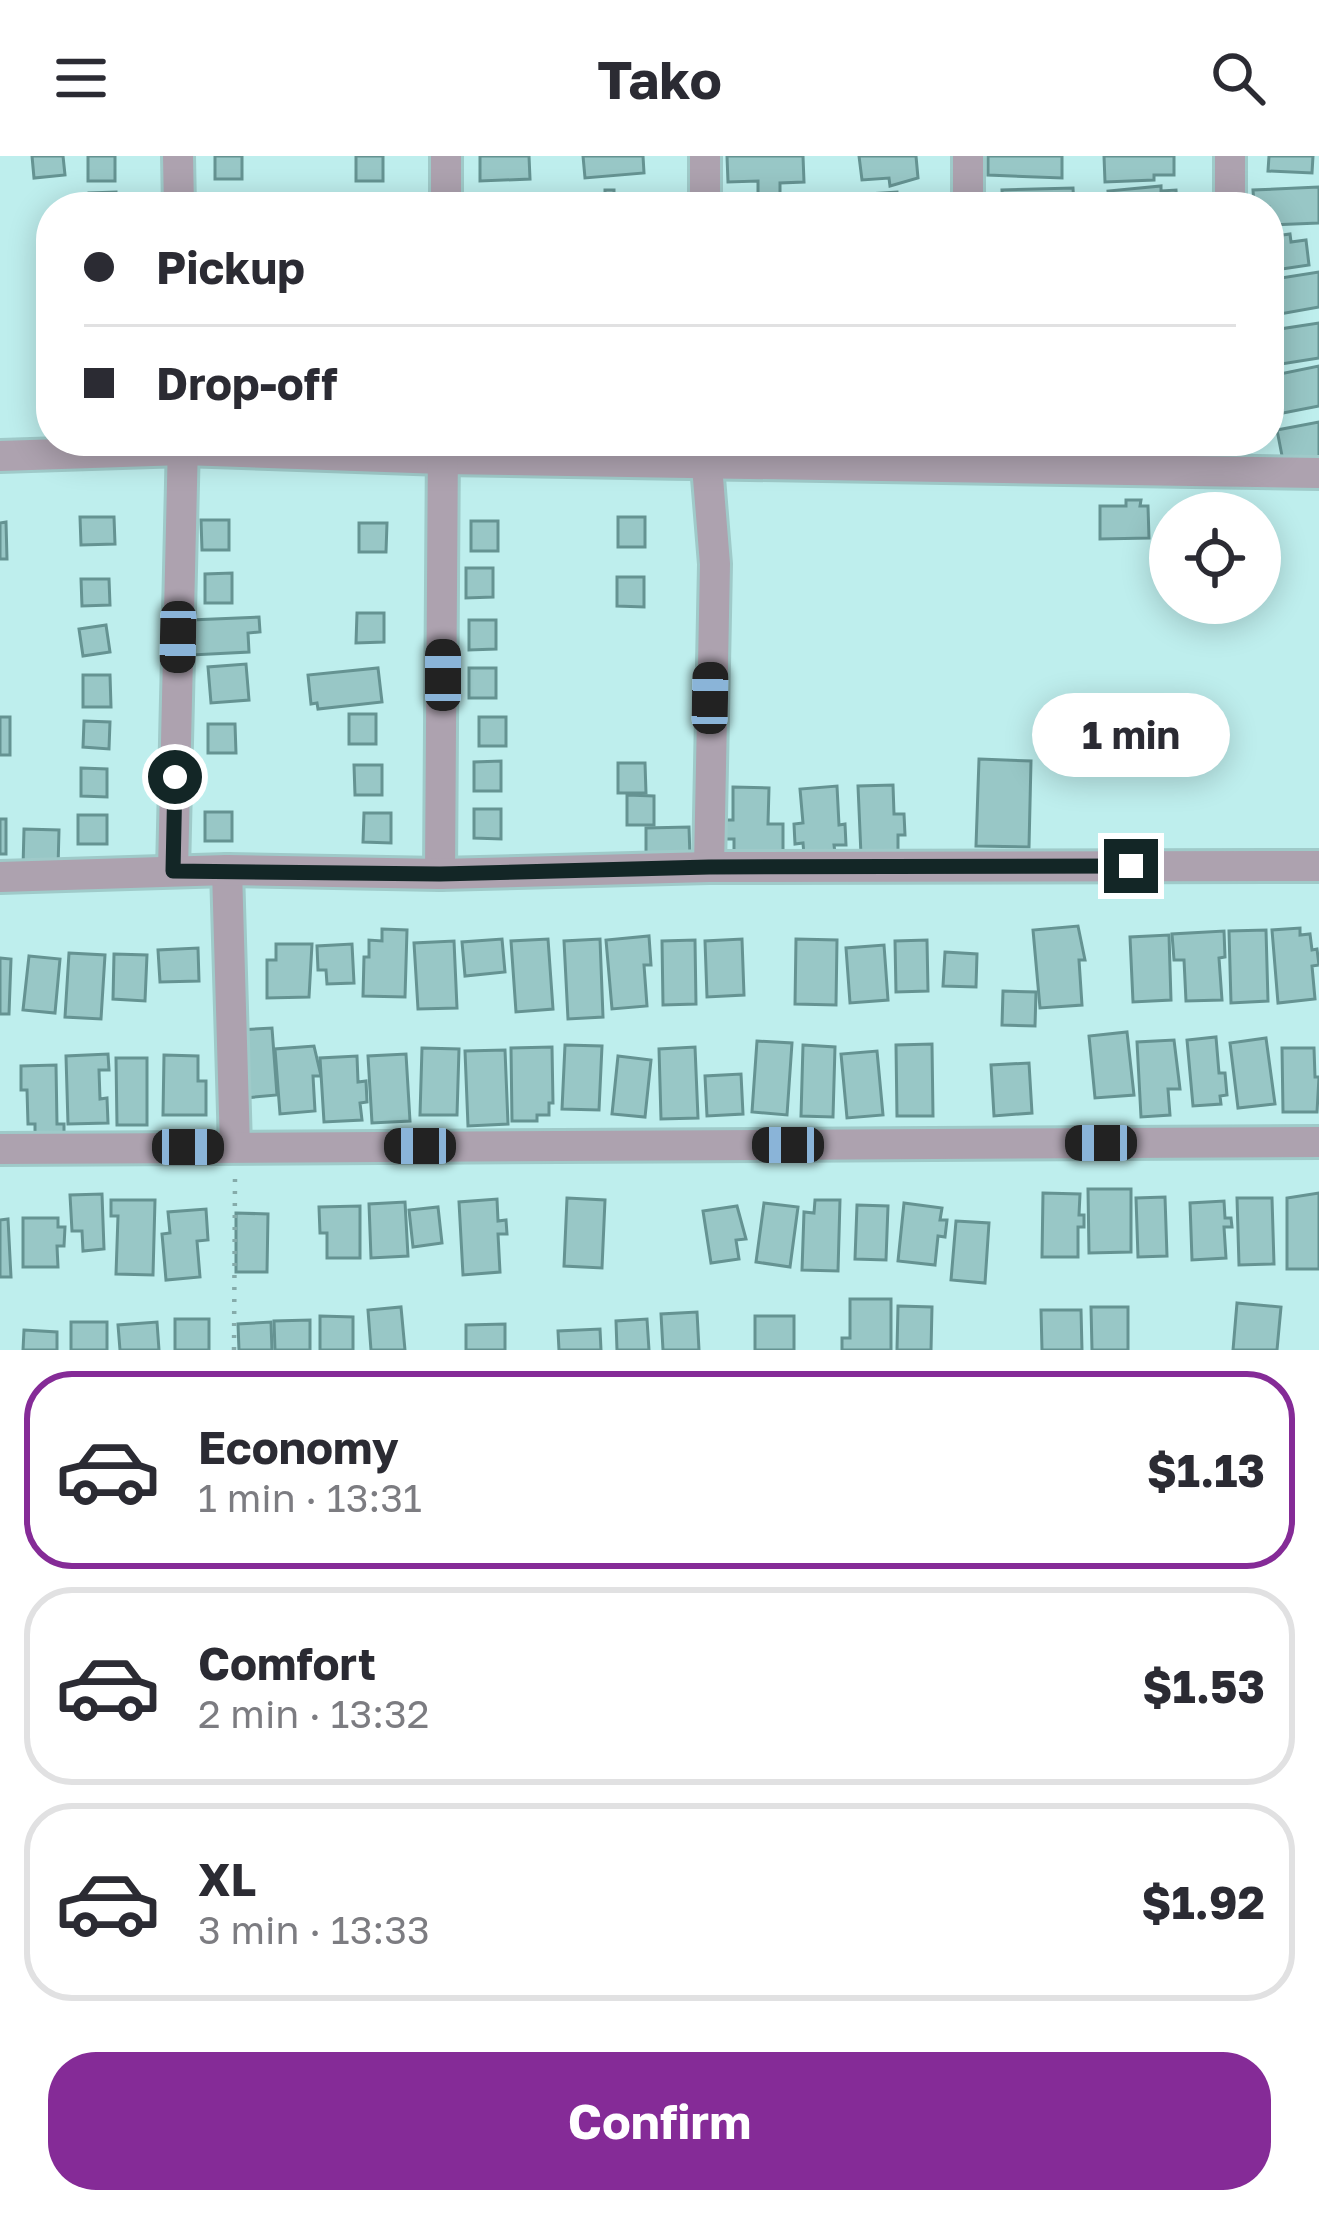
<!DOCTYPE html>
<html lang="en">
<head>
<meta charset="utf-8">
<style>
	:root { --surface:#fff; --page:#f7f7f7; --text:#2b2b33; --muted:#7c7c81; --line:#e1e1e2; --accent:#852b97 }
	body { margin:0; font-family:"Golos Text",sans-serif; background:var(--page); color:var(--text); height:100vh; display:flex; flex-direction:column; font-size:45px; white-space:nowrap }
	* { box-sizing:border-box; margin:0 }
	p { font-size:39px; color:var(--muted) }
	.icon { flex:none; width:66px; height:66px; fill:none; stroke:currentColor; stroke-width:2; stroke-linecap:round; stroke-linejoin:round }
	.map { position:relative; height:1194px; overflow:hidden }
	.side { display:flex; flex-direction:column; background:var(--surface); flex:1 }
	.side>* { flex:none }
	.top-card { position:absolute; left:36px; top:36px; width:1248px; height:264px; border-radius:48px; box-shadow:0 6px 30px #0003; display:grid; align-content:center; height:264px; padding:0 48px; background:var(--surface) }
	.fabs { position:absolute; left:1149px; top:336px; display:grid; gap:24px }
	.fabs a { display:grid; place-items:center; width:132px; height:132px; border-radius:50%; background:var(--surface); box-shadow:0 6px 30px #0003; font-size:60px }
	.end { position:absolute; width:54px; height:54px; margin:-27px; border:15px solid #132626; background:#fff; box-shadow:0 0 0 6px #fff }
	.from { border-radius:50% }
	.bubble { position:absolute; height:84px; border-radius:42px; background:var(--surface); box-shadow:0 6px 30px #0003; font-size:39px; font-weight:700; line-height:84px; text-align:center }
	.car { position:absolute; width:36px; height:72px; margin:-36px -18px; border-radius:15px; box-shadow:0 0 9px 3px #0007; background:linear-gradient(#222 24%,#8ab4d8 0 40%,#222 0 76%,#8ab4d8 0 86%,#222 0) }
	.top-card b { display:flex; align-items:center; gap:42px; height:114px; font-size:45px }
	.top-card b+b { border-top:3px solid var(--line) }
	.top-card i { width:30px; height:30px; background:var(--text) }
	ul { padding:21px 0 0; list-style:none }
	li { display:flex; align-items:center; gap:36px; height:198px; margin:0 24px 18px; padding:0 24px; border:6px solid var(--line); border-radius:48px }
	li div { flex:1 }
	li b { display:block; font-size:45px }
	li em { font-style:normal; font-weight:700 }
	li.on { border-color:var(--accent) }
	li>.icon { width:108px; height:108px; stroke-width:1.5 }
	.button { display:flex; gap:24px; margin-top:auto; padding:24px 48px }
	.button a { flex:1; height:138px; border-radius:48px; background:var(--accent); color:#fff; font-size:48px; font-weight:700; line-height:138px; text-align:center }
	header { display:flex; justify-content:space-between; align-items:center; height:156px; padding:0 48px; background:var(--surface); font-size:54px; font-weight:700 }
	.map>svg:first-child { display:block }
	.building { fill:#98c7c6; stroke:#659392; stroke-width:3 }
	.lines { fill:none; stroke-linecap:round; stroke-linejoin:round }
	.minor-casing { stroke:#9fcac9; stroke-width:36 }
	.path { stroke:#85abaa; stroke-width:4.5; stroke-dasharray:3 9; stroke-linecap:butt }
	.minor { stroke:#ada2af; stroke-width:30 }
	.route { stroke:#132626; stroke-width:15 }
</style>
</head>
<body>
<header><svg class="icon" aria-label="menu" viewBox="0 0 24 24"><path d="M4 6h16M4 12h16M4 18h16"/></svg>Tako<svg class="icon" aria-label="search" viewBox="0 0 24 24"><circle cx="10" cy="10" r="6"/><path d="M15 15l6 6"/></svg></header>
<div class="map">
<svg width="1319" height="1194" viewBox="0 0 1319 1194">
	<rect width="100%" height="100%" fill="#beeeed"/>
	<g class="building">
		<polygon points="32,0 63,0 65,19 34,22"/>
		<rect x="88" y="0" width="27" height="25"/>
		<rect x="215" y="0" width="27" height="23"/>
		<rect x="356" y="0" width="27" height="25"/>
		<polygon points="480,0 529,0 530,23 480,25"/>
		<polygon points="583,0 643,0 644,17 585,22"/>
		<polygon points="727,0 803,0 804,26 780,27 780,42 758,42 758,25 728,26"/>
		<polygon points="859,0 916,0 918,22 890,30 889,22 862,24"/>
		<polygon points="988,0 1062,0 1062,22 988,19"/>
		<polygon points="1104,0 1174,0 1174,19 1154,19 1154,24 1105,26"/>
		<polygon points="1269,0 1313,0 1312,17 1268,15"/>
		<polygon points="1161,30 1161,35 1176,34 1177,51 1109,51 1108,35"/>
		<polygon points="1319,31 1319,67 1269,69 1269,51 1245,51 1254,50 1253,34"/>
		<polygon points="1073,32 1074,51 1003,51 1002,34"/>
		<polygon points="605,34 614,34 614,38 647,38 647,51 592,51 592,39 605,39"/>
		<polygon points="116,36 116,51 89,51 89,37"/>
		<polygon points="897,36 898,47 904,47 904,51 839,51 838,40"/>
		<polygon points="545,38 546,51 489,51 488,41"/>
		<rect x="360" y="41" width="27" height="10"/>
		<rect x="210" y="42" width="27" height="9"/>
		<polygon points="1290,78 1291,86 1306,84 1309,109 1269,115 1269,81"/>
		<polygon points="1319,116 1319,151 1269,160 1269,124"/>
		<polygon points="1269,165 1273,174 1319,167 1319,202 1269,210"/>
		<polygon points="1319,210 1319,250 1278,258 1270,220"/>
		<polygon points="1319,266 1319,304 1284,310 1277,274"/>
		<polygon points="979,285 1091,285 1091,310 979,300"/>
		<polygon points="1126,344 1141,344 1140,350 1148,350 1149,382 1100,383 1100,350 1126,350"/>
		<polygon points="80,361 114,361 115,388 81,389"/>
		<rect x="618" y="361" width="27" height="30"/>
		<polygon points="201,364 229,364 229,394 202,394"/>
		<rect x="471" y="365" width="27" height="30"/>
		<polygon points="6,366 7,403 0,403 0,367"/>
		<polygon points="359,367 387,367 386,396 359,396"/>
		<polygon points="466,412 493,412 493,441 466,442"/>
		<polygon points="232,417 232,447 205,447 205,418"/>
		<polygon points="617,421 644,421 644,451 617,450"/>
		<polygon points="81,423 109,423 110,449 82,450"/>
		<polygon points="357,457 384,457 384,486 356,487"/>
		<polygon points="259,461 260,476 248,477 249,496 192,499 191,464"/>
		<polygon points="469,464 496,464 496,493 469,494"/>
		<polygon points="106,469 110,496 83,500 79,473"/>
		<polygon points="246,508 249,544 211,547 208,511"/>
		<polygon points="378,512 382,546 318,553 317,547 311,548 308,519"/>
		<rect x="469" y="512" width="27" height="30"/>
		<polygon points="83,519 110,519 111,551 83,551"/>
		<rect x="349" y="558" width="27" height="30"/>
		<rect x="0" y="561" width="10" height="38"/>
		<rect x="479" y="561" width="27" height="29"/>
		<polygon points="84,565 110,566 109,593 83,591"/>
		<polygon points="208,568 235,568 236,597 208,597"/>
		<polygon points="979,603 1031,605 1029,691 976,690"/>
		<polygon points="501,605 501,635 474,635 474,606"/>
		<polygon points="618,607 645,607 646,637 618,637"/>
		<polygon points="354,609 382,609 382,639 355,639"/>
		<polygon points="81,612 107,613 107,641 81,640"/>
		<polygon points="893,629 894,658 904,658 905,679 898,679 898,698 861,699 858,630"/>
		<polygon points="837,630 839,669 845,668 846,689 834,689 835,697 804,699 803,687 795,688 794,668 803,667 800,633"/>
		<polygon points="733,631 769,632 768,668 783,668 783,695 768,695 768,703 734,703 734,683 725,683 725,664 733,664"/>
		<polygon points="627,639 654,640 654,669 627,669"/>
		<polygon points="474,653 501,653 501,683 474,682"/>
		<rect x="205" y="656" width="27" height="29"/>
		<polygon points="364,657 391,657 391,687 363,686"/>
		<rect x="78" y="659" width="29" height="29"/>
		<rect x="0" y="663" width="6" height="35"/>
		<polygon points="689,671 690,701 646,702 646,672"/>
		<polygon points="24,673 59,674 58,712 23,711"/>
		<polygon points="1078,770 1085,804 1079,804 1082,849 1040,852 1033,774"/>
		<polygon points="1300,772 1300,779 1310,778 1312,794 1317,793 1319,809 1312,810 1315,843 1278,847 1272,774"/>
		<polygon points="382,773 407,774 405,841 363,840 364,801 369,801 369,784 382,785"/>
		<polygon points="1266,774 1268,845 1231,847 1229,775"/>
		<polygon points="1224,775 1225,801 1219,802 1222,844 1186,845 1184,804 1174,804 1172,778"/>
		<polygon points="1169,779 1171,844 1133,846 1130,781"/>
		<polygon points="649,780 651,809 644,809 647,850 612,853 606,784"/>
		<polygon points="502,783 505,816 465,820 462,786"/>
		<polygon points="548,783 553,853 516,856 511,785"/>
		<polygon points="600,783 603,861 568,863 564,785"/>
		<polygon points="742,783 744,839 707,841 705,785"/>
		<polygon points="796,783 837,784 836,849 795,848"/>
		<polygon points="695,784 696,848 663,849 662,785"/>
		<polygon points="927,784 928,835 896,836 895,785"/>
		<polygon points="454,785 457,852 418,853 414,787"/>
		<polygon points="276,788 312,788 309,841 267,842 267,804 276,804"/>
		<polygon points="352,788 354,827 327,828 326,814 318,814 317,790"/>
		<polygon points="884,789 888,844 850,847 846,792"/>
		<polygon points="198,792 199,825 160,826 158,794"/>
		<polygon points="945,796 977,798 976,831 943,830"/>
		<polygon points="69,797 105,799 101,863 65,861"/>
		<polygon points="114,798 147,799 145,845 113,843"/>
		<polygon points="29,800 60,803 55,857 23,854"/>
		<polygon points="0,802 11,803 9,858 0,858"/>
		<polygon points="1003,835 1036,836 1035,870 1002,869"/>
		<polygon points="272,872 277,939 244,942 239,874"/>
		<polygon points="1127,876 1134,939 1095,942 1089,880"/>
		<polygon points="1216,881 1219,917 1225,917 1227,939 1220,940 1221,948 1193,950 1187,884"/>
		<polygon points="1266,882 1275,948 1238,952 1230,887"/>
		<polygon points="1174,884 1180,933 1168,933 1170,959 1141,961 1137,886"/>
		<polygon points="757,885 792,887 787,959 752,956"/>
		<polygon points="932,888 933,960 897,960 896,889"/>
		<polygon points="565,889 602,890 599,954 562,953"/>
		<polygon points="803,889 835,891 833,961 801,960"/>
		<polygon points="314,890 321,920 313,920 315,955 280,958 275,893"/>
		<polygon points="552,891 553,947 549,947 549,959 537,959 537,965 512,965 511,892"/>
		<polygon points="695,891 698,962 661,963 659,893"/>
		<polygon points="422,892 459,893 457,959 420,959"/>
		<polygon points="1282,892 1314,892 1315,921 1319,921 1317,956 1283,956"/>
		<polygon points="505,894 508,968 468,970 465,895"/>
		<polygon points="877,895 883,959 847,962 841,898"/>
		<polygon points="108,898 109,914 99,914 100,943 107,942 108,967 68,968 66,900"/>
		<polygon points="406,898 410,965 372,967 368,900"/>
		<polygon points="164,899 198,900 198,925 206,925 206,959 163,959"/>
		<polygon points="357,900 358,926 366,925 367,946 360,947 362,964 324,966 320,902"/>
		<polygon points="618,900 651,904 645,961 612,958"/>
		<polygon points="116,902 147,902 147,969 117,969"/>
		<polygon points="1029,907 1032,957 994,960 991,909"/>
		<polygon points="56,909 57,968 64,968 64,987 35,988 35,968 28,968 27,934 21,934 21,910"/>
		<polygon points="741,918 743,958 707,960 705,920"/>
		<polygon points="1088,1033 1131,1033 1131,1096 1089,1097"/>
		<polygon points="1043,1037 1080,1038 1079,1059 1084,1059 1084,1071 1078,1071 1078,1101 1042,1101"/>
		<polygon points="1319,1037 1319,1113 1287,1113 1287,1042"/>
		<polygon points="102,1038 104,1093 83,1095 82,1075 72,1075 70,1039"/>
		<polygon points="1165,1041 1167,1100 1138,1101 1136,1042"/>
		<polygon points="567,1042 605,1044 602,1112 564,1110"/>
		<polygon points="1237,1042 1272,1042 1274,1108 1239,1109"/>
		<polygon points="497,1043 498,1065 506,1064 507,1078 498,1078 500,1116 463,1119 459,1046"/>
		<polygon points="111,1044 155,1044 153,1119 116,1118 118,1060 111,1060"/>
		<polygon points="815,1044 840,1044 838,1115 802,1114 804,1056 814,1057"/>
		<polygon points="1224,1045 1225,1062 1231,1062 1232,1071 1224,1071 1226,1102 1192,1104 1190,1047"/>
		<polygon points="405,1046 408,1100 371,1102 369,1048"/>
		<polygon points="764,1047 798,1051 790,1111 756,1106"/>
		<polygon points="904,1047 942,1052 940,1064 947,1064 945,1081 938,1080 935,1109 898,1105"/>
		<polygon points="857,1049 888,1050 886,1104 855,1103"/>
		<polygon points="360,1050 360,1102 327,1102 327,1077 320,1077 319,1051"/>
		<polygon points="737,1050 746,1083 736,1084 739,1103 711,1107 703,1055"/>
		<polygon points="438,1051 442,1087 413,1091 409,1054"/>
		<polygon points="206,1053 208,1084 197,1085 200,1121 166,1124 162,1078 170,1077 168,1056"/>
		<polygon points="236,1057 268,1058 267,1116 236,1116"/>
		<polygon points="23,1062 58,1062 58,1071 65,1071 64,1090 57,1090 58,1111 23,1111"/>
		<polygon points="8,1063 11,1121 0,1121 0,1064"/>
		<polygon points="956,1065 989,1067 985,1127 951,1124"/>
		<polygon points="850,1143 891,1143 891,1194 842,1194 842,1182 850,1182"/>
		<polygon points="1237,1147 1281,1151 1277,1194 1233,1194"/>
		<polygon points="898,1150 932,1151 931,1194 897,1194"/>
		<polygon points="401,1151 405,1194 371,1194 368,1154"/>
		<polygon points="1091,1151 1128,1151 1128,1194 1092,1194"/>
		<polygon points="1041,1154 1081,1154 1082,1194 1042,1194"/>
		<polygon points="697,1156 699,1194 663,1194 661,1158"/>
		<polygon points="320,1160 353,1161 353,1194 320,1194"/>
		<rect x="755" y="1160" width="39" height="34"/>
		<rect x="175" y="1163" width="34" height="31"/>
		<polygon points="647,1163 649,1194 617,1194 616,1165"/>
		<polygon points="310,1164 310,1194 275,1194 274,1165"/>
		<rect x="71" y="1166" width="36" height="28"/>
		<polygon points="157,1166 159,1194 120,1194 118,1169"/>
		<polygon points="271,1166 272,1194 239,1194 238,1168"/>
		<polygon points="505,1168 505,1194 466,1194 466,1169"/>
		<polygon points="600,1173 601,1194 559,1194 558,1175"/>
		<polygon points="24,1174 57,1176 57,1194 23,1194"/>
	</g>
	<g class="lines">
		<g class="minor-casing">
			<g id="minor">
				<polyline points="178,0 179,51"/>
				<polyline points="705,0 705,51"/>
				<polyline points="1230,0 1230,51"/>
				<polyline points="446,51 446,0"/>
				<polyline points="968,51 968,0"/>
				<polyline points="705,285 715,408 709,711"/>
				<polyline points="0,300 183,294 443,303 1319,317"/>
				<polyline points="227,714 235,991"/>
				<polyline points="173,715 183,285"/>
				<polyline points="440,718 443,285"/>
				<polyline points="0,721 227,714 440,718 709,711 1319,710"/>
				<polyline points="0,993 1319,986"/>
			</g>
		</g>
		<polyline class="path" points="234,1194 235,1021"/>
		<use href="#minor" class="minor"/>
	</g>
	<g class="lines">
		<polyline class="route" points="175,621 173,715 440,718 709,711 1131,710"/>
	</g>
</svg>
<div class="fabs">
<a><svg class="icon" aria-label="locate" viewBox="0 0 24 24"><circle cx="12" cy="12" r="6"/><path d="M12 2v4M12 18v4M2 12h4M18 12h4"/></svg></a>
</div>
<i class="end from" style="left:175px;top:621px"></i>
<i class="end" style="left:1131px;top:710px"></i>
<div class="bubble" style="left:1032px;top:537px;width:198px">1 min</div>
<i class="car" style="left:178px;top:481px;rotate:181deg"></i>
<i class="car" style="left:443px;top:519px;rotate:0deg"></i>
<i class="car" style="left:710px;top:542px;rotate:1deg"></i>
<i class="car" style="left:1101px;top:987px;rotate:270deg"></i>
<i class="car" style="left:788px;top:989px;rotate:270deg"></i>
<i class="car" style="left:420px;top:990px;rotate:270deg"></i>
<i class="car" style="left:188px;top:991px;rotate:90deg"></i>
<div class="top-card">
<b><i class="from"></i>Pickup</b>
<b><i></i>Drop-off</b>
</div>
</div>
<section class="side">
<ul>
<li class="on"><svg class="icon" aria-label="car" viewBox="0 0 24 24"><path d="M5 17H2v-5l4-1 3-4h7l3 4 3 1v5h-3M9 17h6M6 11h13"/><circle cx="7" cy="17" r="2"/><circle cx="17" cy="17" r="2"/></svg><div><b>Economy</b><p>1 min · 13:31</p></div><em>$1.13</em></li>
<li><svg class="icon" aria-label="car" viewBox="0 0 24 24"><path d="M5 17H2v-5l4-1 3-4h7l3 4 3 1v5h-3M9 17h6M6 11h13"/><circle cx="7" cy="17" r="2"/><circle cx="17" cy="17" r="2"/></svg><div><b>Comfort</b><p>2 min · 13:32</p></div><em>$1.53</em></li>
<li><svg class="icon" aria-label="car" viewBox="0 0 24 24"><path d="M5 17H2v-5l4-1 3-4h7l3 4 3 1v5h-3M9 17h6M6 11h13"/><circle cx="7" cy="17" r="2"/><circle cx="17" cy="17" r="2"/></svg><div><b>XL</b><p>3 min · 13:33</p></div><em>$1.92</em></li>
</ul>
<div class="button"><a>Confirm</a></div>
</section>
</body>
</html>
